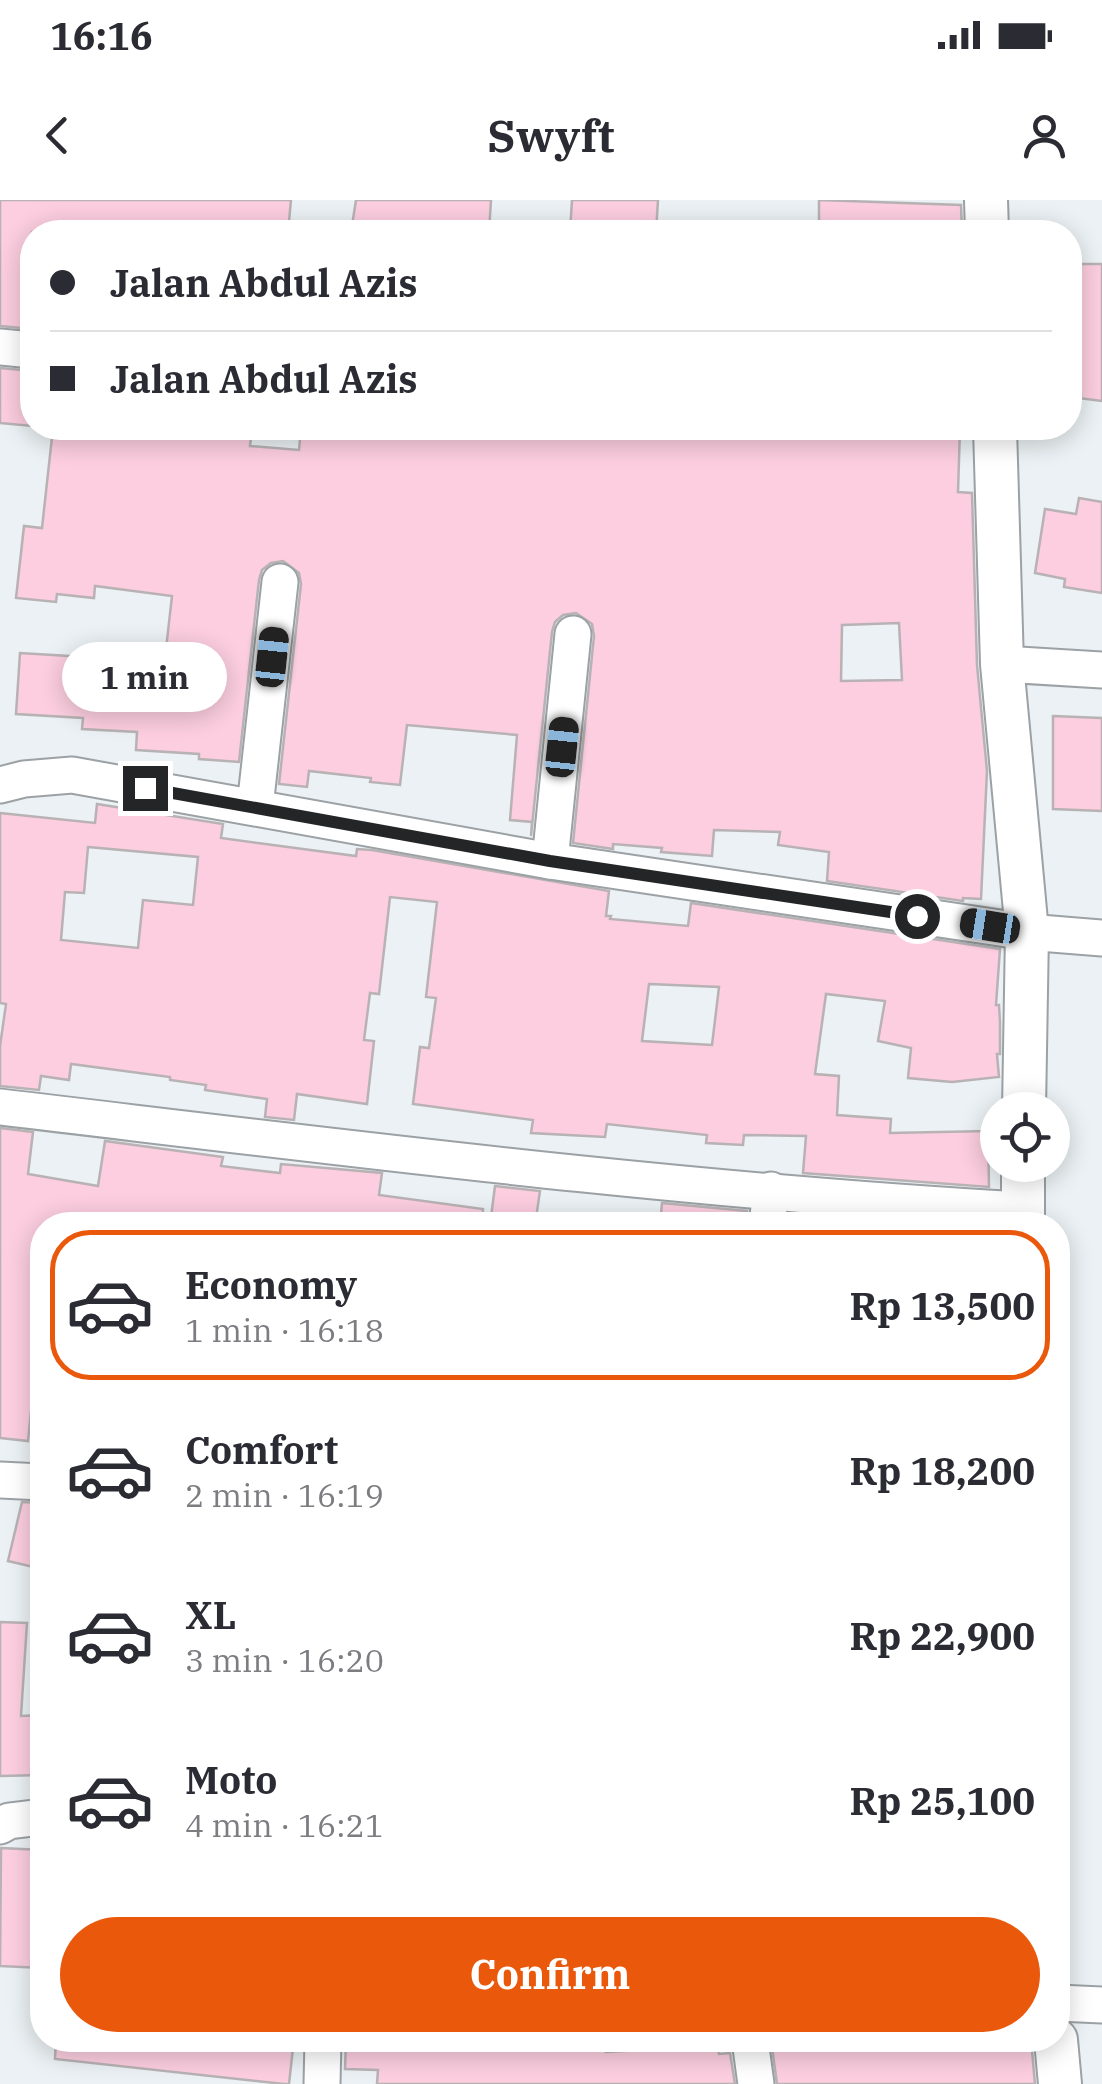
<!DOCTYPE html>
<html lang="en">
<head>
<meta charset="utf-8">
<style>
	:root { --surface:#fff; --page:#f2f2f3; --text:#2b2b33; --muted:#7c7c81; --line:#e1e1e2; --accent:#ea580c }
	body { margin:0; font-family:"IBM Plex Serif",serif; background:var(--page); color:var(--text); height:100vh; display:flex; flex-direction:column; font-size:38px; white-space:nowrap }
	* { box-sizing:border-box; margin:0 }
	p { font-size:32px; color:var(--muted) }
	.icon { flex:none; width:55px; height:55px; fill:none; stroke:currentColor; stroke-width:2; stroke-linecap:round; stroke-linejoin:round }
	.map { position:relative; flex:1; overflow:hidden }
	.panel { position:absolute; left:30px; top:1012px; width:1040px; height:840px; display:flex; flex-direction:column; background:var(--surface); border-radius:40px; box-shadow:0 5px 25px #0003 }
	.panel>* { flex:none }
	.guide { position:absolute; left:20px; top:20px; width:1062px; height:220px; border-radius:40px; box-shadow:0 5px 25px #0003; display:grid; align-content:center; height:220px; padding:0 30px; background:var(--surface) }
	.buttons { position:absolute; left:980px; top:892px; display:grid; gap:20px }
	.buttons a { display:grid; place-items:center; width:90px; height:90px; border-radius:50%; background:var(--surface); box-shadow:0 5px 25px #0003; font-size:50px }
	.end { position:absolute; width:45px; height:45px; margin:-22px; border:12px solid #232526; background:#fff; box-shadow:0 0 0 5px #fff }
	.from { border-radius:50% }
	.bubble { position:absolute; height:70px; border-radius:35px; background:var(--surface); box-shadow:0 5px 25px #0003; font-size:32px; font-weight:700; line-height:70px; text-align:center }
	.car { position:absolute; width:30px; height:60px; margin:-30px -15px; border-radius:12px; box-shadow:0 0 8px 2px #0007; background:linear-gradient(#222 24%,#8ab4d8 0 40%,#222 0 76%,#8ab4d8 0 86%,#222 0) }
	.guide b { display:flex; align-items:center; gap:35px; height:95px; font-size:38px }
	.guide b+b { border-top:2px solid var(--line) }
	.guide i { width:25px; height:25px; background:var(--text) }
	ul { padding:18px 0 0; list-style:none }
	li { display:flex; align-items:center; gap:30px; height:150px; margin:0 20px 15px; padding:0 10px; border:5px solid transparent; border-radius:40px }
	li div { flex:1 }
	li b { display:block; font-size:38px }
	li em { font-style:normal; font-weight:700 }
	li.on { border-color:var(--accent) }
	li>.icon { width:90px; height:90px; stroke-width:1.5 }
	.primary-button { display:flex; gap:20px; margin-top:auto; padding:20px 30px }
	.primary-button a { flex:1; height:115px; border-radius:60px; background:var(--accent); color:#fff; font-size:40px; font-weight:700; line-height:115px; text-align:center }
	.status { display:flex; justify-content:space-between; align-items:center; height:70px; padding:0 50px; background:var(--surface); direction:ltr }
	.status svg { height:28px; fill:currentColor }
	header { display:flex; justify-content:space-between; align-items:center; height:130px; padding:0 30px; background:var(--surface); font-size:45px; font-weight:700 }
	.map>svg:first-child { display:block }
	.building { fill:#fccedf; stroke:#b8b2b4; stroke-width:2.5; fill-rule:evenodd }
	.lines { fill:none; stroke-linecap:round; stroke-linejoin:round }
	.minor-casing { stroke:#9ba1a4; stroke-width:39 }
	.major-casing { stroke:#9ba1a4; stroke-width:46 }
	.minor { stroke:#fff; stroke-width:35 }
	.major { stroke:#fff; stroke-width:42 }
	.route { stroke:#232526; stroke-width:12 }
</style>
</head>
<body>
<div class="status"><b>16:16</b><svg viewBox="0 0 49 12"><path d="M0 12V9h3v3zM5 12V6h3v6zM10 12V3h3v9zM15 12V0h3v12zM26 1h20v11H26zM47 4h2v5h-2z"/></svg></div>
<header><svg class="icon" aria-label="back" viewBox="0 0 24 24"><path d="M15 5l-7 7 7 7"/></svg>Swyft<svg class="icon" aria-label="person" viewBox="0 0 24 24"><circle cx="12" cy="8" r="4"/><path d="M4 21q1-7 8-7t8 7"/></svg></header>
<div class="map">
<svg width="1102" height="1884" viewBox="0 0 1102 1884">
	<rect width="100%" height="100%" fill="#ebf1f4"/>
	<g class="building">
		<polygon points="0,0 291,0 288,32 32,32 32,129 0,126"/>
		<polygon points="356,0 491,0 489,32 351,32"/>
		<polygon points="572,0 658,0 656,32 570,32"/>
		<polygon points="819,0 961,5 962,32 819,32"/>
		<polygon points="1070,64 1102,64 1102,201 1070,197"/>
		<polygon points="0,168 32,171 32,226 0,223"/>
		<path d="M53,228H252L250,246L299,250L301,228H960L958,292L972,293L977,465L987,571L981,699L963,698V701L827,681L829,652L778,645L780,632L714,630L712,656L661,652L662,648L613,644V649L573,643L594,436L592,424L576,413L563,415L555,422L552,432L531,636L532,622L510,620L517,535L407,525L400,585L370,582L371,578L309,571L307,587L279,584L301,384L299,373L283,361L271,363L262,370L259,380L239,562L199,559V554L136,550L137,532L82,529L83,518L16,514L20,453L69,456V467L141,472L142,456L165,458L172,396L95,386L94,398L57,394L56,402L16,398L24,326L42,328ZM899,423L902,480L841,481L842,425Z"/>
		<polygon points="1079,298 1102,302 1102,393 1064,387 1065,379 1035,373 1045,309 1076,314"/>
		<polygon points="1053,516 1102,518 1102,611 1053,609"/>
		<path d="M97,604L223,624L221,638L356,656L357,649L372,650L609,691L606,716H611L610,719L688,726L691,703L1000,749L996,805H999L1000,822V854H997L999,877L952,882L908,878L911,848L878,841L885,801L826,794L815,874L839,876L837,915L891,919L890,933L988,931L989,987L803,973L806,936L744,935L743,945L706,943L707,935L607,924L605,937L531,933L533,920L413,904L420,847L429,848L436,798L426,797L437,702L390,697L379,794L370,793L364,840L374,841L367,904L297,894L294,920L265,917L267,899L205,890L206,885L170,880V877L71,864L69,880L41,876L39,890L0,886V846L6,804L0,803V613L95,623ZM88,647L198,657L193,705L143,700L138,748L61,740L65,692L84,693ZM649,784L719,787L712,845L642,841Z"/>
		<polygon points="0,928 33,932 28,974 98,986 105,941 223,957 221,966 280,973 281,964 382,973 379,995 483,1009 482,1025 42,1025 42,1153 37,1153 28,1241 0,1238"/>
		<polygon points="495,986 540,991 535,1025 490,1025"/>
		<polygon points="662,1003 747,1011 746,1025 660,1025"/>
		<polygon points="790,1015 841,1019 840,1025 788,1025"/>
		<polygon points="22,1302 42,1303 42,1369 8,1361"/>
		<polygon points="0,1422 27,1423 21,1516 42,1515 42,1575 0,1576"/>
		<polygon points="1,1648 42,1650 42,1768 0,1766"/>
		<polygon points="56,1840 273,1840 272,1845 293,1848 289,1884 284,1884 55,1859"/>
		<polygon points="346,1840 430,1840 540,1849 541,1845 568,1848 569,1840 608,1840 606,1852 718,1846 719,1854 730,1853 735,1884 377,1884 378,1870 345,1869"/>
		<polygon points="771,1840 1031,1840 1035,1884 777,1884"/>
	</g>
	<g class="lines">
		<g class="minor-casing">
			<g id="minor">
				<polyline points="0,147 32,150"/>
				<polyline points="1002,464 1102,470"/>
				<polyline points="0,585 24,579 72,575 550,661 1027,732 1102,738"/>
				<polyline points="255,607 280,382"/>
				<polyline points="550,661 573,434"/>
				<path d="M0,907C340,947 681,991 1022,1010"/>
				<polyline points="767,1025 771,990"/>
				<polyline points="0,1280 42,1282"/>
				<polyline points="0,1626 9,1621 42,1617"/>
				<polyline points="1058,1803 1102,1805"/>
				<polyline points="750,1840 756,1884"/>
				<polyline points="322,1884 323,1840"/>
			</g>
		</g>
		<g class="major-casing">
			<g id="major">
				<polyline points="986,0 987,32"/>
				<polyline points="995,228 1002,464 1027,732 1024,910"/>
				<polyline points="1023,1025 1023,965"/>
				<polyline points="1056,1840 1060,1884"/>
			</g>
		</g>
		<use href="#minor" class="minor"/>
		<use href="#major" class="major"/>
	</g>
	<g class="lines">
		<polyline class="route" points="145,588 550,661 917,716"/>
	</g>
</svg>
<div class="buttons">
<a><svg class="icon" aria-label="locate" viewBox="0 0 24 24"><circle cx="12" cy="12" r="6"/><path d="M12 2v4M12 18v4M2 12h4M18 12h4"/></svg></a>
</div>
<i class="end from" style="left:917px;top:716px"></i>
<i class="end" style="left:145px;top:588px"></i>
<div class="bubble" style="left:62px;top:442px;width:165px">1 min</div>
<i class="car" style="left:272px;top:457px;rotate:6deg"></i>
<i class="car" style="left:562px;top:547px;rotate:6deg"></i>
<i class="car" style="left:990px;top:726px;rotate:279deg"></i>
<div class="guide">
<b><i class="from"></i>Jalan Abdul Azis</b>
<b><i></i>Jalan Abdul Azis</b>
</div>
<section class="panel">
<ul>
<li class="on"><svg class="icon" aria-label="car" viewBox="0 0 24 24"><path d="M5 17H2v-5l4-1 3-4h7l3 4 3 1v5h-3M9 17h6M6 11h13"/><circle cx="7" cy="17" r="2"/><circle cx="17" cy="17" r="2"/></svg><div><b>Economy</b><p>1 min · 16:18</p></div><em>Rp 13,500</em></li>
<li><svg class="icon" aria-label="car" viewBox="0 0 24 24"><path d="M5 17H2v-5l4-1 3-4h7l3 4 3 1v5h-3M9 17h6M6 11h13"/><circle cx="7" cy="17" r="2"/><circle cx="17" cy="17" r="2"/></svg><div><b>Comfort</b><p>2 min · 16:19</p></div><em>Rp 18,200</em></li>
<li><svg class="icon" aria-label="car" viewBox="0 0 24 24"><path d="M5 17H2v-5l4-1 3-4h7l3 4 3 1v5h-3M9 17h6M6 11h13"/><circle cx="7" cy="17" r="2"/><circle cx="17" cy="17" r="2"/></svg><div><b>XL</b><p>3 min · 16:20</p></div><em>Rp 22,900</em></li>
<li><svg class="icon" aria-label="car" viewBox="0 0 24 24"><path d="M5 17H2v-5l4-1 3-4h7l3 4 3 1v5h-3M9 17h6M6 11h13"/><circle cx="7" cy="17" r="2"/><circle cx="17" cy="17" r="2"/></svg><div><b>Moto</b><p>4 min · 16:21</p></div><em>Rp 25,100</em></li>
</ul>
<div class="primary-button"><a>Confirm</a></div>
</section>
</div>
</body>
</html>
